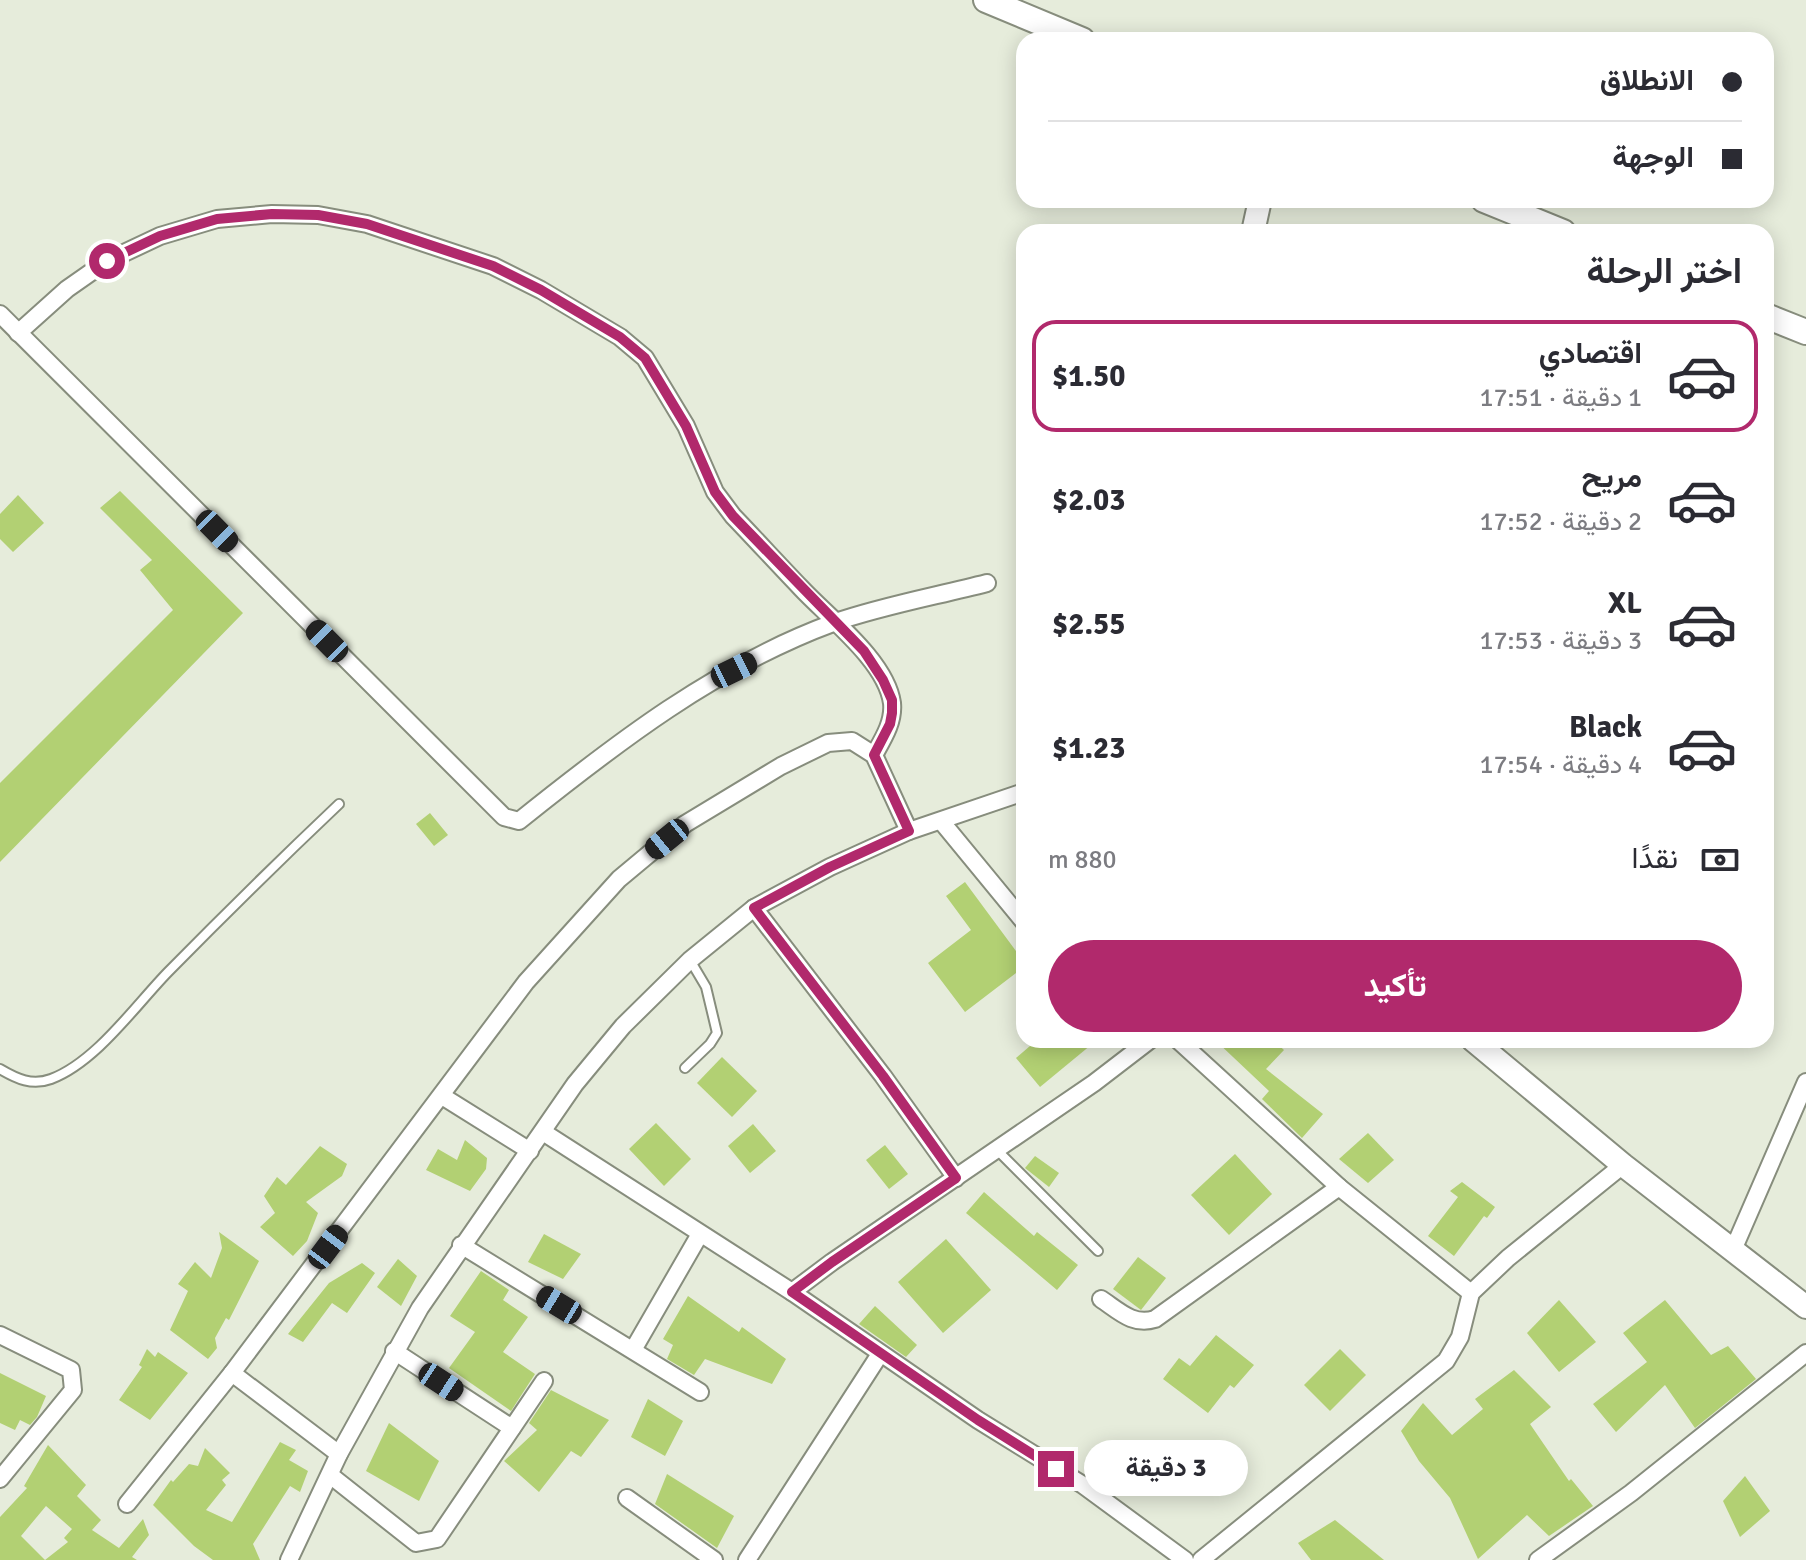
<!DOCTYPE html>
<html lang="ar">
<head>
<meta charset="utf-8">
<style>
	:root { --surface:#fff; --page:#f2f2f3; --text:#2b2b33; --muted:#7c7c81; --line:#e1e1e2; --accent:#b1296c }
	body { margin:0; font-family:Signika,Vazirmatn,sans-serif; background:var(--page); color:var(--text); direction:rtl; height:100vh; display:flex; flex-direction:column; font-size:30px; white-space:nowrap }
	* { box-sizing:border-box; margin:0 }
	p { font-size:26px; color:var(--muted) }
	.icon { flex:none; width:44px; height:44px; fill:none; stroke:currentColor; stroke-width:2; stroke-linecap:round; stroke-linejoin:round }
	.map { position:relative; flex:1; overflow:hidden; direction:ltr }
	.sheet { position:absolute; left:1016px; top:224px; width:758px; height:824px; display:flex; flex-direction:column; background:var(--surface); border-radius:24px; box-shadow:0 4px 20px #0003; direction:rtl }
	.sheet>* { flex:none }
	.hud { position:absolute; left:1016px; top:32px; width:758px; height:176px; border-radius:24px; box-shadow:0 4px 20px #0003; direction:rtl; display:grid; align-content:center; height:176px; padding:0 32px; background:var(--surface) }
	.end { position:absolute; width:36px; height:36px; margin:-18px; border:10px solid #b1296c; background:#fff; box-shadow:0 0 0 4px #fff }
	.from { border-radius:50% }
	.bubble { position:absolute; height:56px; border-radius:28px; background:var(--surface); box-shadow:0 4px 20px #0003; font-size:26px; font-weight:700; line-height:56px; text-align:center; direction:rtl }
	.car { position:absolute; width:24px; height:48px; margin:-24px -12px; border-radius:10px; box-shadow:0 0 6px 2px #0007; background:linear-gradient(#222 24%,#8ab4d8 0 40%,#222 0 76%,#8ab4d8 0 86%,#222 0) }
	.hud b { display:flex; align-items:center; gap:28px; height:76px; font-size:30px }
	.hud b+b { border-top:2px solid var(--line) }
	.hud i { width:20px; height:20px; background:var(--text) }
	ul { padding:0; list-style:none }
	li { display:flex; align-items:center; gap:24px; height:112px; margin:0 16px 12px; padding:0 16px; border:4px solid transparent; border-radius:24px }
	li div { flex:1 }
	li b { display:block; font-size:30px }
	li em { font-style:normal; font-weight:700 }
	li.selected { border-color:var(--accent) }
	li>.icon { width:72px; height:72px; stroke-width:1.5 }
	h2 { padding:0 32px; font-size:36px; line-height:96px }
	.pay { display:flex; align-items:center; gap:20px; height:88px; padding:0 32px; font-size:30px }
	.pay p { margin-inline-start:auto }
	.cta { display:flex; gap:16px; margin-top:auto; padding:16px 32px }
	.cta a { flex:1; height:92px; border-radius:48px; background:var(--accent); color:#fff; font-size:32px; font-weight:700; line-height:92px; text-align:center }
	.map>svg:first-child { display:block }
	.building { fill:#b2d073; fill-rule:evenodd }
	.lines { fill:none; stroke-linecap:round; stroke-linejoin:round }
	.service-casing { stroke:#878d7d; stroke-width:12 }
	.minor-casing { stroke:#878d7d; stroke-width:20 }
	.tertiary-casing { stroke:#878d7d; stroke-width:26 }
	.secondary-casing { stroke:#878d7d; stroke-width:28 }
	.service { stroke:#fff; stroke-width:8 }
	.minor { stroke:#fff; stroke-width:16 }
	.tertiary { stroke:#fff; stroke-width:22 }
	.secondary { stroke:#fff; stroke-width:24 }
	.route { stroke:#b1296c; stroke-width:10 }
</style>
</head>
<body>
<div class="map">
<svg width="1806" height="1560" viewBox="0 0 1806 1560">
	<rect width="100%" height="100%" fill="#e6ecdb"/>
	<g class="building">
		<polygon points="120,491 243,613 0,862 0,783 173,610 140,570 152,560 100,508"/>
		<polygon points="18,495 44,523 13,552 0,539 0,514"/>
		<polygon points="430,813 448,835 434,846 416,824"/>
		<polygon points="965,882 1024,962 1024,967 965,1012 928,963 971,930 946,896"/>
		<polygon points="1037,1040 1097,1040 1040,1087 1016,1058"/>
		<polygon points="1215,1040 1273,1040 1284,1050 1266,1069 1323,1114 1302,1138 1262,1099 1269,1091"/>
		<polygon points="722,1057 757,1091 732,1117 697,1083"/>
		<polygon points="656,1123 691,1159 664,1186 629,1149"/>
		<polygon points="753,1124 776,1151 750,1173 728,1146"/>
		<polygon points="1368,1133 1394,1160 1368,1183 1339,1159"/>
		<polygon points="465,1140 487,1158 486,1169 470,1191 426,1170 438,1149 457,1160"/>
		<polygon points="885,1145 908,1174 889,1189 866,1160"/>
		<polygon points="320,1146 347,1164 342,1176 306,1202 318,1213 307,1241 293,1256 260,1227 275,1213 264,1196 277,1177 286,1185"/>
		<polygon points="1235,1154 1272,1194 1229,1235 1191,1195"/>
		<polygon points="1035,1156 1059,1173 1049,1187 1025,1168"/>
		<polygon points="1462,1182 1495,1207 1487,1218 1484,1216 1454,1256 1428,1236 1458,1197 1450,1191"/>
		<polygon points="984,1192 1034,1236 1037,1232 1078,1265 1057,1290 966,1213"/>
		<polygon points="219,1232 259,1261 229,1320 226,1318 215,1338 217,1348 208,1359 170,1330 188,1291 178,1284 195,1262 211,1278 222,1248"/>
		<polygon points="544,1234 581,1254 563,1279 528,1262"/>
		<polygon points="946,1239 991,1290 943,1333 898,1282"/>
		<polygon points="1138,1257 1166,1278 1141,1310 1113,1289"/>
		<polygon points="398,1259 417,1276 401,1306 377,1287"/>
		<polygon points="362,1263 375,1273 347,1313 332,1303 303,1342 288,1334 329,1283"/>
		<polygon points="481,1271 509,1290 503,1300 528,1317 503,1352 535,1374 511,1411 449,1368 475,1332 450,1316"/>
		<polygon points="688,1296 739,1332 742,1327 786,1359 772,1384 705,1359 694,1375 667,1359 673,1345 663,1339"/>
		<polygon points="1559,1300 1596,1342 1559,1372 1527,1333"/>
		<polygon points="1665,1300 1711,1355 1728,1346 1756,1379 1695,1428 1665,1385 1616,1432 1593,1404 1647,1362 1623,1333"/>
		<polygon points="875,1306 917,1345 906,1357 859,1324"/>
		<polygon points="1216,1335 1254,1365 1234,1388 1230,1385 1208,1413 1163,1379 1179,1358 1190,1366"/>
		<polygon points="147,1349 155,1357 158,1352 188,1373 150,1420 119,1400 142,1367 139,1365"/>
		<polygon points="1340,1349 1366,1375 1330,1411 1304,1385"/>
		<polygon points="1514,1370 1551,1407 1530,1424 1569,1481 1571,1479 1593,1506 1549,1536 1527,1515 1478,1559 1450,1498 1419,1461 1401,1431 1423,1403 1452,1435 1483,1409 1475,1399"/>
		<polygon points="0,1373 46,1396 37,1417 30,1425 20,1420 15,1430 0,1423"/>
		<polygon points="551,1390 609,1420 581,1457 571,1451 539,1492 504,1461 537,1430 529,1423"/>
		<polygon points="648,1399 683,1421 665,1456 631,1437"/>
		<polygon points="389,1423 439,1461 419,1501 366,1471"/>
		<polygon points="280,1442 296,1450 289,1460 308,1471 300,1492 290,1486 253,1544 260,1560 213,1560 194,1546 153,1505 171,1480 173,1482 189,1464 198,1466 205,1448 230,1473 222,1480 226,1485 206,1510 232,1522"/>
		<path d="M48,1445L86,1485L77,1496L101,1520L92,1530L119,1548L143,1519L149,1535L132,1557L137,1560H0V1517L27,1488L24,1486ZM46,1506L72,1529L64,1538L68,1542L45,1560L21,1536Z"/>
		<polygon points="667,1474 734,1516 717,1548 655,1504"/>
		<polygon points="1745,1476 1770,1511 1740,1537 1723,1501"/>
		<polygon points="1335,1520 1384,1560 1311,1560 1298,1543"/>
	</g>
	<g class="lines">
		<g class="service-casing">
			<g id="service">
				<polyline points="685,1068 710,1044 717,1033 706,987 690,960"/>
				<path d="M0,1069C17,1079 32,1086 51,1079C96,1062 135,1006 168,972C224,915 281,859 339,804"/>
				<polyline points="997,1150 1098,1251"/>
			</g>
		</g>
		<g class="minor-casing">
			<g id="minor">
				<path d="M0,314L504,817L519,821C615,744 716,666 833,623C881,606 937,596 987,583"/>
				<path d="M18,333L67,289L107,261L160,236L217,219L272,214L318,215L367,224L493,266L541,290L620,337L645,358L686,426L715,492L733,516C756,540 778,564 801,588C829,618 886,661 892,703C894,722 883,739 874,755"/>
				<polyline points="941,821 1024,922"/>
				<polyline points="754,908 883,1076 956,1178"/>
				<polyline points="1178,1040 1339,1187"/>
				<polyline points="442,1096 530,1151"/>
				<polyline points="543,1132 792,1292 978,1420 1083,1485 1185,1560"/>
				<polyline points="461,1245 700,1392"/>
				<polyline points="1733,1250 1806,1082"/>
				<polyline points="792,1292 832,1262 1094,1083 1150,1040"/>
				<path d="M1101,1299C1119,1311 1133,1326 1155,1319L1339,1187L1471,1293"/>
				<polyline points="0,1335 71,1370 73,1390 0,1479"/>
				<polyline points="633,1350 700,1234"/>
				<polyline points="394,1351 512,1428"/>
				<polyline points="232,1373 339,1454"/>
				<polyline points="330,1475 416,1543 437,1539 544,1381"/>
				<polyline points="627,1498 714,1560"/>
				<polyline points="127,1504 232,1373 526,982 619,879 685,824 781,766 828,743 852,741 874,755 909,831"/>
				<polyline points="289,1560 339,1454 420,1308 575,1084 623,1026 690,960 754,908 830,867 909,831 1024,792"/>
				<polyline points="747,1560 880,1354"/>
				<polyline points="1201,1560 1446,1361 1460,1337 1471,1293 1508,1258 1623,1165"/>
				<polyline points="1538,1560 1631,1493 1806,1353"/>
			</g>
		</g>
		<g class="tertiary-casing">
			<g id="tertiary">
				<polyline points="1253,232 1260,200"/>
				<polyline points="1473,1040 1623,1165 1806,1307"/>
			</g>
		</g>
		<g class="secondary-casing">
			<g id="secondary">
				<polyline points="986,0 1082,40"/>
				<polyline points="1484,200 1563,232"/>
				<polyline points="1766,316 1806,332"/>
			</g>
		</g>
		<use href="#service" class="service"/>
		<use href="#minor" class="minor"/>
		<use href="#tertiary" class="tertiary"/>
		<use href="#secondary" class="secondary"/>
	</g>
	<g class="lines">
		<polyline class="route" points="107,261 160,236 217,219 272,214 318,215 367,224 493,266 541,290 620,337 645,358 686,426 715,492 733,516 864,651 883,680 892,700 892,713 890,724 874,755 909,831 830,867 754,908 883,1076 956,1178 832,1262 792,1292 978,1420 1056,1469"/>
	</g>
</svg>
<i class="end from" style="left:107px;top:261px"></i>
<i class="end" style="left:1056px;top:1469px"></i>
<div class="bubble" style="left:1084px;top:1440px;width:164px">3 دقيقة</div>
<i class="car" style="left:217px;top:531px;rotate:135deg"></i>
<i class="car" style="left:327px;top:641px;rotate:315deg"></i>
<i class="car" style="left:734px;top:670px;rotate:64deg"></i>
<i class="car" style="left:667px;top:839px;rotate:231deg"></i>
<i class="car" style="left:328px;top:1247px;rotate:37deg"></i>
<i class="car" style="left:559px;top:1305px;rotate:301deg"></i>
<i class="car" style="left:441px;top:1382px;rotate:123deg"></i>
<div class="hud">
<b><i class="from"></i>الانطلاق</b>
<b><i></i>الوجهة</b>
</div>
<section class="sheet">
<h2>اختر الرحلة</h2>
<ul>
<li class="selected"><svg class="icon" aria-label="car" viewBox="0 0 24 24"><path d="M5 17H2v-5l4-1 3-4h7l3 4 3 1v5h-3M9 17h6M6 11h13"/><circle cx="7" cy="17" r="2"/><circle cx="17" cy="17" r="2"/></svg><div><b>اقتصادي</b><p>1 دقيقة · 17:51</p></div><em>$1.50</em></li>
<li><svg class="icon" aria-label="car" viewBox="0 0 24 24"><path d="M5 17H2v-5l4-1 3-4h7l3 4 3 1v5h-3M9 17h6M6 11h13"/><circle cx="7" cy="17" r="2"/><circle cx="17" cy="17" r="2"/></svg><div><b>مريح</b><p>2 دقيقة · 17:52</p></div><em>$2.03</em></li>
<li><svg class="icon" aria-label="car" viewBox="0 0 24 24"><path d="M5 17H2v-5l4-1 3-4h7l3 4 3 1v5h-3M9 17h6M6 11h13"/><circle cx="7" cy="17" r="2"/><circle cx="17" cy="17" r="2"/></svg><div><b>XL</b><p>3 دقيقة · 17:53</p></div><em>$2.55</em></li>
<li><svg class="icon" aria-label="car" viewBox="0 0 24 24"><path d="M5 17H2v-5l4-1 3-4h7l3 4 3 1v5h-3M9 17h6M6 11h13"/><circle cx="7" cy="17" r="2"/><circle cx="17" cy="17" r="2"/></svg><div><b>Black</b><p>4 دقيقة · 17:54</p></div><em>$1.23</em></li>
</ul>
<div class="pay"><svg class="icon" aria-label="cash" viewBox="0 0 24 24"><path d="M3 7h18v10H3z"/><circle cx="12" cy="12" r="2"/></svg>نقدًا<p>880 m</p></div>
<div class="cta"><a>تأكيد</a></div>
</section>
</div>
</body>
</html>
